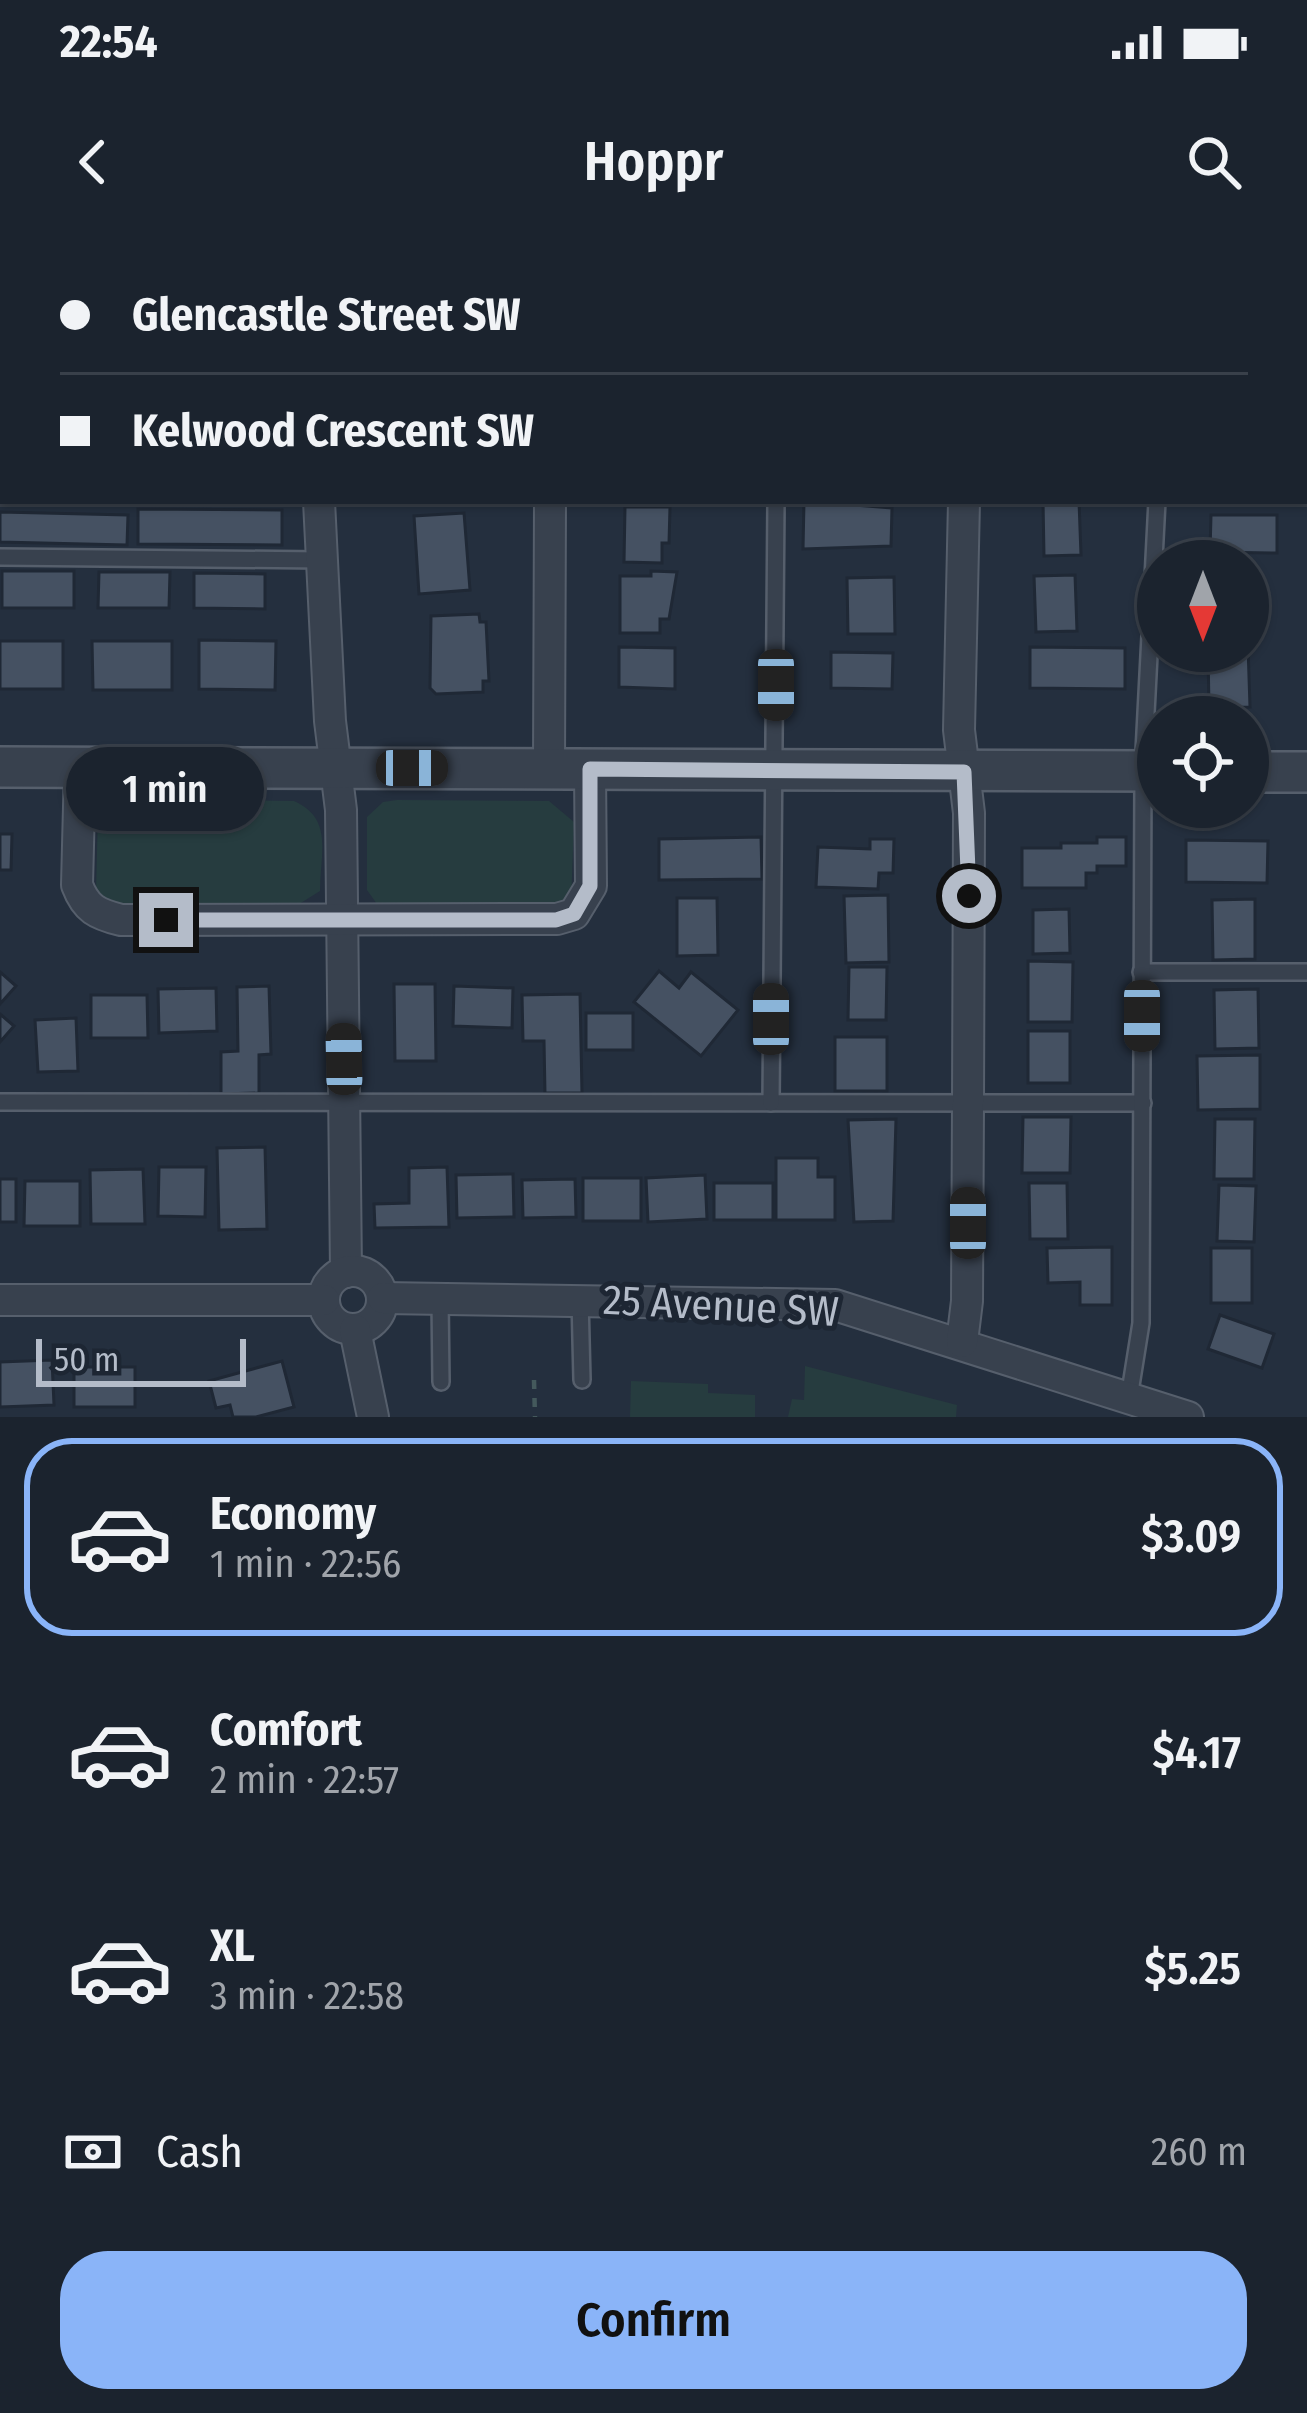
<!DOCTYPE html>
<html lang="en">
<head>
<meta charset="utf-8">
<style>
	:root { --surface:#1b232e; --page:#242b36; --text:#f1f3f6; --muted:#a0a4aa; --line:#39404a; --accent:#8ab4f8 }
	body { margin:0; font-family:"Fira Sans Condensed",sans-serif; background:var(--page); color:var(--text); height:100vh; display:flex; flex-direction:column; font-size:45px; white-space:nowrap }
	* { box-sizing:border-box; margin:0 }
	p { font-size:39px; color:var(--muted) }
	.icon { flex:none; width:66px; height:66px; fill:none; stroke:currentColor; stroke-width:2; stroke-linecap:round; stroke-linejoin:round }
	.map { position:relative; height:1177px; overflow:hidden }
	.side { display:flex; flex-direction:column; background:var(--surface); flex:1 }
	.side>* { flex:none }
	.banner { position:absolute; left:0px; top:0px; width:1308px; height:264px; box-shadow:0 3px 9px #0004,0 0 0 3px var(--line); display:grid; align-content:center; height:264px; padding:0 60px; background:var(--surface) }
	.needle { width:78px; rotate:180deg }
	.buttons { position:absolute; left:1137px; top:300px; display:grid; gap:24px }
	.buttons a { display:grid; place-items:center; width:132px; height:132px; border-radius:50%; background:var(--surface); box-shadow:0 3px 9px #0004,0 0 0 3px var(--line); font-size:60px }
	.scale { position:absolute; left:36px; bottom:30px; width:210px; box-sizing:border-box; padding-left:12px; border:6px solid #b4bcc9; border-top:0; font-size:33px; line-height:42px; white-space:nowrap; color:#b4bcc9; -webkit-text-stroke:9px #1d2633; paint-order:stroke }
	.end { position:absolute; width:54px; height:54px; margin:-27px; border:15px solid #b4bcc9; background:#111; box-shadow:0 0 0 6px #111 }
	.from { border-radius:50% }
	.bubble { position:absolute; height:84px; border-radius:42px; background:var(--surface); box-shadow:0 3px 9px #0004,0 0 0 3px var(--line); font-size:39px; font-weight:600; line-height:84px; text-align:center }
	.car { position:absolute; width:36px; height:72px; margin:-36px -18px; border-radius:15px; box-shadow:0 0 9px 3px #0007; background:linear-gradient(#222 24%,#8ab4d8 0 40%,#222 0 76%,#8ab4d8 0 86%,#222 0) }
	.banner b { display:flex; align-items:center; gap:42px; height:114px; font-size:45px }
	.banner b+b { border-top:3px solid var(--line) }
	.banner i { width:30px; height:30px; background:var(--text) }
	ul { padding:21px 0 0; list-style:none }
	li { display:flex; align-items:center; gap:36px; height:198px; margin:0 24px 18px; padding:0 36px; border:6px solid transparent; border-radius:48px }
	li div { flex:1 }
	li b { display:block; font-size:45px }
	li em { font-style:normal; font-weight:600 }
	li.current { border-color:var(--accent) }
	li>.icon { width:108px; height:108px; stroke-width:1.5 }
	.pay { display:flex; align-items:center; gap:30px; height:132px; padding:0 60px; font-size:45px }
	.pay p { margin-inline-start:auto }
	.primary-button { display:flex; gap:24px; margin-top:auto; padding:24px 60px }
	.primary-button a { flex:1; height:138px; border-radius:48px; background:var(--accent); color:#111; font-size:48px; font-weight:600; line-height:138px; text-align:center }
	.status { display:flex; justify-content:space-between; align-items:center; height:84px; padding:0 60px; background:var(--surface); direction:ltr }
	.status svg { height:33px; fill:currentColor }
	header { display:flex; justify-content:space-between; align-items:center; height:156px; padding:0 60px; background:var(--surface); font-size:54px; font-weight:600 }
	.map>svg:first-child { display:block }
	.green { fill:#263c3f }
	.building { fill:#455162; stroke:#1f2835; stroke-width:3 }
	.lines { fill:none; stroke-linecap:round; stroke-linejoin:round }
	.service-casing { stroke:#565f6c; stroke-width:20 }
	.minor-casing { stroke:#565f6c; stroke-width:34 }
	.tertiary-casing { stroke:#565f6c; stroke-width:44 }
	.path { stroke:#44595c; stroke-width:4.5; stroke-dasharray:9 9; stroke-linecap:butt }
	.service { stroke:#38414e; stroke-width:15 }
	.minor { stroke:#38414e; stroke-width:30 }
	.tertiary { stroke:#38414e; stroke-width:39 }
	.route { stroke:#b4bcc9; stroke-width:15 }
	.labels { text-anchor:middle; stroke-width:10; stroke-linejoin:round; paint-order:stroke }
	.street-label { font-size:42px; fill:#b4bcc9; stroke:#1d2633 }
</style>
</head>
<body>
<div class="status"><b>22:54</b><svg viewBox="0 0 49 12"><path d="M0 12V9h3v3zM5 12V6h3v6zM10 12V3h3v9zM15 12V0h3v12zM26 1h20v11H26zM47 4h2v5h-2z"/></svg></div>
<header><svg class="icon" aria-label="back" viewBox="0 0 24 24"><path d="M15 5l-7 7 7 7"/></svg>Hoppr<svg class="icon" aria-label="search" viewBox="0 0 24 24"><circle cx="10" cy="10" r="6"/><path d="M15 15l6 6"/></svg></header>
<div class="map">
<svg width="1307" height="1177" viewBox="0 0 1307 1177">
	<rect width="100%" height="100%" fill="#242f3e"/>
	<g class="green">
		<polygon points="995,0 1307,0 1307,74 1305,3"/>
		<path d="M120,559L294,561C334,579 320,613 320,651L296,666L108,664L96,651L98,571Z"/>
		<polygon points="397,560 549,561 574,582 571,664 377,664 367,650 367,577 383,562"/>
		<polygon points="805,1126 957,1165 956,1177 788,1177 792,1159 804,1160"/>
		<polygon points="631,1141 708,1144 708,1153 755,1155 755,1177 630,1177"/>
	</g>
	<g class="building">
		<rect x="58" y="0" width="68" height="3"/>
		<polygon points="146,0 221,0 146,3"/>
		<rect x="244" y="0" width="73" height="3"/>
		<polygon points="804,261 892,268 891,306 803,309"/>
		<polygon points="1043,261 1079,261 1081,315 1044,316"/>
		<polygon points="625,267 670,267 669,303 662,303 662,323 624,322"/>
		<polygon points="138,269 282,270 282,305 138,304"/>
		<polygon points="0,272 128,275 127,305 0,302"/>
		<polygon points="464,273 470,350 419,354 414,276"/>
		<polygon points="1211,275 1277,275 1277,313 1210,312"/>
		<rect x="2" y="331" width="72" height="37"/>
		<polygon points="651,331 677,332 669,379 660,379 660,393 620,393 620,336 651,336"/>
		<polygon points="99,332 170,332 169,368 98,368"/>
		<polygon points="194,333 265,334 265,369 194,368"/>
		<polygon points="1075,335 1077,391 1036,392 1034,336"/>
		<polygon points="894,337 895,394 848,394 847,338"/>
		<rect x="1248" y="338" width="12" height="58"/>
		<polygon points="479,374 480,382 486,382 489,441 483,441 483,452 436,454 430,448 431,376"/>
		<polygon points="199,400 276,401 275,450 199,449"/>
		<rect x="0" y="401" width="63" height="48"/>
		<polygon points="92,401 172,401 172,450 93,450"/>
		<polygon points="1248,406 1250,467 1209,468 1208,411 1248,411"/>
		<polygon points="619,407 675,408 675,449 619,447"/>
		<polygon points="1030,407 1125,408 1125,449 1030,448"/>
		<polygon points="831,412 893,413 892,449 831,448"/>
		<polygon points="0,594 12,594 11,630 0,630"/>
		<polygon points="761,597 762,639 659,640 659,599"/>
		<polygon points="1097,597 1126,597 1126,626 1097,626 1097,633 1086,633 1086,648 1022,648 1022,608 1061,608 1061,603 1097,603"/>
		<polygon points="870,599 894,599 893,633 879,633 878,649 816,647 818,607 870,609"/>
		<polygon points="1186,600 1268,601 1267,643 1186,642"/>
		<polygon points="888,655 889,722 846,723 844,656"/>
		<polygon points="677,658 717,658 718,715 677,716"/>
		<polygon points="1255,659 1255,719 1213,720 1212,660"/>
		<polygon points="1069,669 1070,713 1033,714 1033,670"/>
		<polygon points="1028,721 1073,722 1072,782 1028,782"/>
		<polygon points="849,727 887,727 886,780 848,780"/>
		<polygon points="659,731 679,748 691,732 738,770 701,816 634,762"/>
		<polygon points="0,732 16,746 0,764"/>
		<polygon points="394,744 435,744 436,821 395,821"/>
		<polygon points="269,746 271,814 259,815 259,853 221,854 221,812 238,811 237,747"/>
		<polygon points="454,746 513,748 512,788 453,786"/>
		<polygon points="216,748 217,791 159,793 158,749"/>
		<polygon points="1258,749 1259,808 1215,809 1214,750"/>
		<polygon points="580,754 582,853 545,853 544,801 523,801 522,755"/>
		<polygon points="91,755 147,755 148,798 91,798"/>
		<rect x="586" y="773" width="47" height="37"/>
		<polygon points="0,774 14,786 0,802"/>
		<polygon points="76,778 78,831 38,832 35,780"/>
		<rect x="1028" y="791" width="42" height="52"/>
		<rect x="835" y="797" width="52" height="54"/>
		<polygon points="1260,815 1260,869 1198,870 1197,816"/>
		<polygon points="1023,877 1071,877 1070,933 1022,933"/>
		<polygon points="896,879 893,981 854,982 848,880"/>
		<polygon points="1215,879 1255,879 1254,939 1214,939"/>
		<polygon points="265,907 267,989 219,990 217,908"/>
		<polygon points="776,918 818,918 818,937 835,937 835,980 776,980"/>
		<polygon points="159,927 206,927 205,977 158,976"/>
		<polygon points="447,927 449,987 375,988 374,964 409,963 409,928"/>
		<polygon points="143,929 145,984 91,984 90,930"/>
		<polygon points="513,934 514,977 457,978 456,935"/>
		<polygon points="705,935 707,979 648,982 646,938"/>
		<rect x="583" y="938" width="58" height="43"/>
		<rect x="0" y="939" width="16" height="43"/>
		<polygon points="575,939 576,977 523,978 522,940"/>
		<polygon points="25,941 80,941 80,986 24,986"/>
		<rect x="714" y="943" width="59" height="37"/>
		<polygon points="1029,943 1067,943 1068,999 1030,999"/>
		<polygon points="1219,945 1256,946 1254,1002 1217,1001"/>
		<polygon points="1112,1007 1112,1065 1080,1065 1080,1042 1048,1043 1047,1008"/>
		<rect x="1211" y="1008" width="41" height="55"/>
		<polygon points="1220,1075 1274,1094 1262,1128 1208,1109"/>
		<polygon points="52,1120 54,1165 0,1167 0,1122"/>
		<polygon points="282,1121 294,1167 256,1177 233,1177 230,1165 216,1168 209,1141"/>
		<rect x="74" y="1127" width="61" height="40"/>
	</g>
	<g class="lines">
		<g class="service-casing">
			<g id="service">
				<polyline points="766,0 766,3"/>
				<polyline points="340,3 340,0"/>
				<polyline points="1305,83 1307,83"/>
				<polyline points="0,317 322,320"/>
				<polyline points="1141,732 1307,732"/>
				<polyline points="0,862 1143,863"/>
				<polyline points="771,863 776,261"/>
				<polyline points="440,1059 441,1142"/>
				<polyline points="580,1059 582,1140"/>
				<polyline points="1129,1158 1141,1083 1143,531 1157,261"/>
			</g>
		</g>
		<g class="minor-casing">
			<g id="minor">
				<polyline points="551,3 551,0"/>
				<polyline points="970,3 970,0"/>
				<polyline points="0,70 3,69"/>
				<polyline points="319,261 330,481 341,570 346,1032"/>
				<path d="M80,527L77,645C86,669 97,674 121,680L557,679L574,674L591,646L590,529"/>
				<polyline points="549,528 550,261"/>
				<circle cx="353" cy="1060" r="29"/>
				<polyline points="383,1058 835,1065 1188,1177"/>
				<polyline points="0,1060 324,1060"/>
				<polyline points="355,1090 373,1177"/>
				<polyline points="962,1102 967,1061 968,865 969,573 959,490 964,261"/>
			</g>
		</g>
		<g class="tertiary-casing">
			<g id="tertiary">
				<polyline points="0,527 1158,531"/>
				<polyline points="1248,532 1307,532"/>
			</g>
		</g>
		<polyline class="path" points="534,1140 535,1177"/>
		<use href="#service" class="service"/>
		<use href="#minor" class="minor"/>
		<use href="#tertiary" class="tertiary"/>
	</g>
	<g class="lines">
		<polyline class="route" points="166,680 556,680 574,674 590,646 590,529 964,532 969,656"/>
	</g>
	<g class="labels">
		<g class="street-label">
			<text transform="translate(721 1065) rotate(3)" y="15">25 Avenue SW</text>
		</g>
	</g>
</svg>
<div class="buttons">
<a><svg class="needle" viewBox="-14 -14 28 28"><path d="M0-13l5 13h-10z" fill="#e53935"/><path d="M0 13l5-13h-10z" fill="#a0a4aa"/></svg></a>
<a><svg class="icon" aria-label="locate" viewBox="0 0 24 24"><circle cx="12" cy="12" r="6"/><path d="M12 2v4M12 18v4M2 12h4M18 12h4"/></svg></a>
</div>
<div class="scale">50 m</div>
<i class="end from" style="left:969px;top:656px"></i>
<i class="end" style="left:166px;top:680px"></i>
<div class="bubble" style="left:66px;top:507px;width:198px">1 min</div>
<i class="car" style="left:776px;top:445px;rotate:180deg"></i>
<i class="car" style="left:412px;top:528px;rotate:90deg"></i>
<i class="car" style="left:1142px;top:776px;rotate:180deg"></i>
<i class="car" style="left:771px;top:779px;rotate:0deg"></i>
<i class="car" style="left:344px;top:819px;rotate:359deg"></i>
<i class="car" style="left:968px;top:983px;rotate:0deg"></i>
<div class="banner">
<b><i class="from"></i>Glencastle Street SW</b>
<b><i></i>Kelwood Crescent SW</b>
</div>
</div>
<section class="side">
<ul>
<li class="current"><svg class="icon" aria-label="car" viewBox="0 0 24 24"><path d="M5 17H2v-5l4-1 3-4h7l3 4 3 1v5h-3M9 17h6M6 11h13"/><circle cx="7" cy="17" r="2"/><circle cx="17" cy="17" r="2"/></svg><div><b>Economy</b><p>1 min · 22:56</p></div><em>$3.09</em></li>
<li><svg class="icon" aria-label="car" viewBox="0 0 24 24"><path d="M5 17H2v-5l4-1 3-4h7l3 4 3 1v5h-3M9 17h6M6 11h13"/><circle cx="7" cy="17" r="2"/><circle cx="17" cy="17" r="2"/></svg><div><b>Comfort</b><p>2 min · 22:57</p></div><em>$4.17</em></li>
<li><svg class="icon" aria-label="car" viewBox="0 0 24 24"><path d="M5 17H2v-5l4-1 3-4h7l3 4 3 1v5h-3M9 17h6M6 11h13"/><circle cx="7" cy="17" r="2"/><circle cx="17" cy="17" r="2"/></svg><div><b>XL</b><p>3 min · 22:58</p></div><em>$5.25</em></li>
</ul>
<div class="pay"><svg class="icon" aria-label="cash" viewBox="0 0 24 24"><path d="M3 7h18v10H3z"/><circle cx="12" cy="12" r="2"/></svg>Cash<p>260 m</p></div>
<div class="primary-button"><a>Confirm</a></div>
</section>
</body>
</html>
